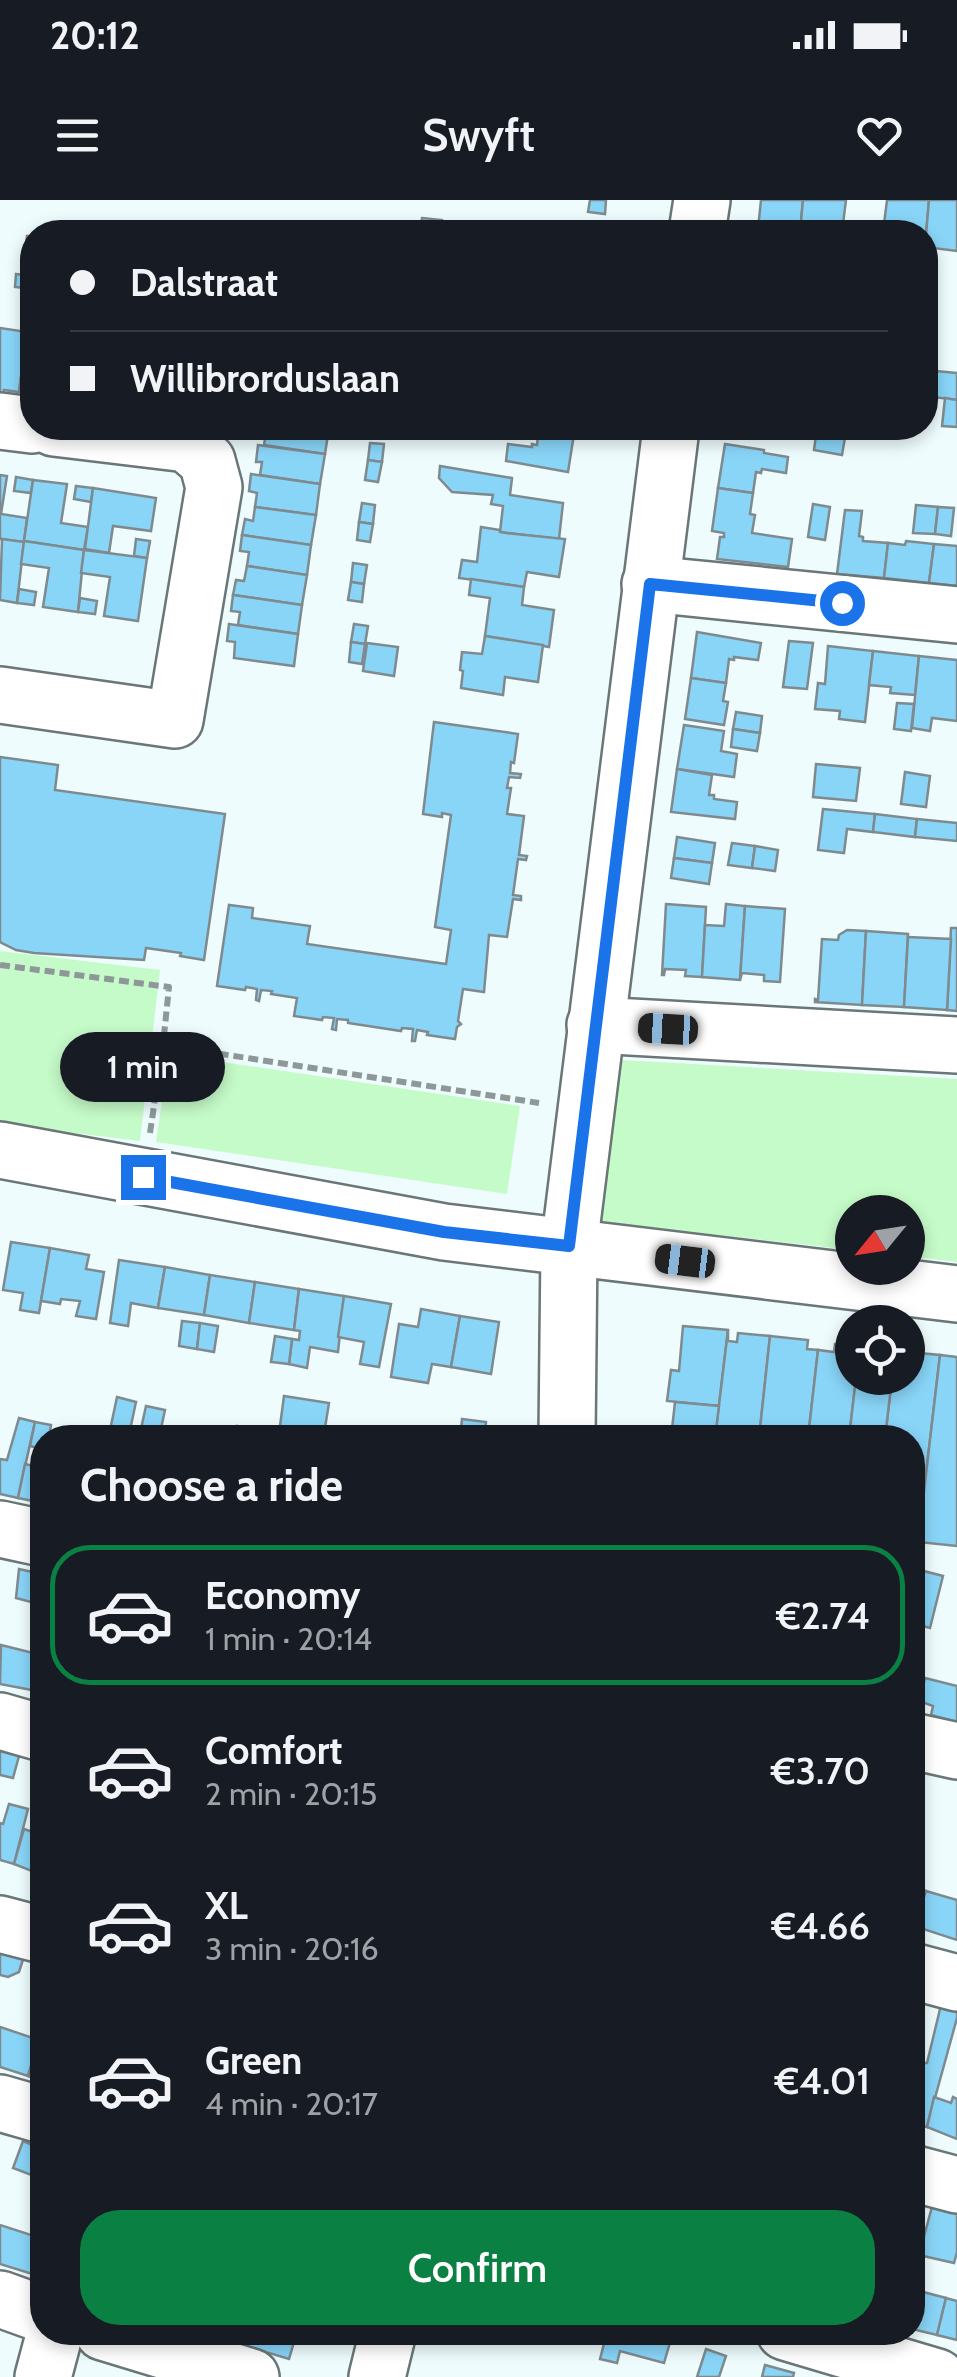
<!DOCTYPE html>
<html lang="en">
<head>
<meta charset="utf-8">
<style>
	:root { --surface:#171b24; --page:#20242c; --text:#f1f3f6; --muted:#9ea1a6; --line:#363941; --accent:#0b8043 }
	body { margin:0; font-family:Cabin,sans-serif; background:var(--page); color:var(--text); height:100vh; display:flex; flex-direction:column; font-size:38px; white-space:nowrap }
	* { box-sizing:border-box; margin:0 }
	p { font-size:32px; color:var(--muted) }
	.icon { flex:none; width:55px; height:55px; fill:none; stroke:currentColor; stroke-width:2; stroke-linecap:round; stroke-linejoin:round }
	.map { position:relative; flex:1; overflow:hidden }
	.panel { position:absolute; left:30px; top:1225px; width:895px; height:920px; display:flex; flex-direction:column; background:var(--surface); border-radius:40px; box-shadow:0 5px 15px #0003 }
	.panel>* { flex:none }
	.banner { position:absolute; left:20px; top:20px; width:918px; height:220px; border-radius:40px; box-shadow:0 5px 15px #0003; display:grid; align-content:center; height:220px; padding:0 50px; background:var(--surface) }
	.needle { width:65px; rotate:240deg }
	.fabs { position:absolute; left:835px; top:995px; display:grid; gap:20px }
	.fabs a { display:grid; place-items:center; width:90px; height:90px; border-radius:50%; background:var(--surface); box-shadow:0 5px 15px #0003; font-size:50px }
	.end { position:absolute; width:45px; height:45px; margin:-22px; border:12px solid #1a73e8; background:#fff; box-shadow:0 0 0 5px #fff }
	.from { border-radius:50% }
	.bubble { position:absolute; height:70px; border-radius:35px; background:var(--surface); box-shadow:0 5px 15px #0003; font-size:32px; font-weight:600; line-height:70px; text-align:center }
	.car { position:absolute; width:30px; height:60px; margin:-30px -15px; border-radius:12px; box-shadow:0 0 8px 2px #0007; background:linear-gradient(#222 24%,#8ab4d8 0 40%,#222 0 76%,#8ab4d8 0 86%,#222 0) }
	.banner b { display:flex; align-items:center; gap:35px; height:95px; font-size:38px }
	.banner b+b { border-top:2px solid var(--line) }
	.banner i { width:25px; height:25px; background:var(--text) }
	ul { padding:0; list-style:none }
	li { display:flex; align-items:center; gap:30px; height:140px; margin:0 20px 15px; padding:0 30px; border:5px solid transparent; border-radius:40px }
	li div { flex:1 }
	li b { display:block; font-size:38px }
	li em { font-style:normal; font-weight:600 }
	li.active { border-color:var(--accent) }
	li>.icon { width:90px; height:90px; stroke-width:1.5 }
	h2 { padding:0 50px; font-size:45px; line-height:120px }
	.primary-button { display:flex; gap:20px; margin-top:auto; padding:20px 50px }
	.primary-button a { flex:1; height:115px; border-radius:40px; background:var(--accent); color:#fff; font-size:40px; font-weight:600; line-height:115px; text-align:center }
	.status { display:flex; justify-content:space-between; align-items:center; height:70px; padding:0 50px; background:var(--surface); direction:ltr }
	.status svg { height:28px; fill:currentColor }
	header { display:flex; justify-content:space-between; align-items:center; height:130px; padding:0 50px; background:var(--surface); font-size:45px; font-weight:600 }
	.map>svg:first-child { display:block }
	.green { fill:#c5fbc8 }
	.building { fill:#89d5f8; stroke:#7f8a8f; stroke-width:2.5 }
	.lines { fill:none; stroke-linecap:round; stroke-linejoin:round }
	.minor-casing { stroke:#6a7677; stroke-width:60 }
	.path { stroke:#8e9899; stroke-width:6; stroke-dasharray:10 5; stroke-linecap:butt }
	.minor { stroke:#fff; stroke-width:55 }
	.route { stroke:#1a73e8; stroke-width:12 }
</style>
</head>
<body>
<div class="status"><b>20:12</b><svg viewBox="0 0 49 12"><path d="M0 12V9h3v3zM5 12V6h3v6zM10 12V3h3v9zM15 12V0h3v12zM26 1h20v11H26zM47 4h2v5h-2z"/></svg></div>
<header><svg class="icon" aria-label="menu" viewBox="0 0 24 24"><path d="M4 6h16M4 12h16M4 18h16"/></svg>Swyft<svg class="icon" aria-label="heart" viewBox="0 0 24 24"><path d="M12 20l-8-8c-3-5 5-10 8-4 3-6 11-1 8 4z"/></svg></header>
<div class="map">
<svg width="957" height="2177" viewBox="0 0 957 2177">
	<rect width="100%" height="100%" fill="#eefcfd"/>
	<g class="green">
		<polygon points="0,751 160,770 140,941 0,924"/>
		<polygon points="169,854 520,906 507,994 156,942"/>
		<polygon points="604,859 957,879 957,1062 908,1056 908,1012 852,1012 852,1050 586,1020"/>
	</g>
	<g class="building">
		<polygon points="590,0 606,0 605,14 588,12"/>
		<polygon points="761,0 803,0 800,32 776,32 758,29"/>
		<polygon points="803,0 846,0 842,32 800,32"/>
		<polygon points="887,0 929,0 926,35 925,32 883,32"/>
		<polygon points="929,0 957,0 957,51 925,47"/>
		<polygon points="422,18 442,20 440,32 420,32"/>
		<polygon points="27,36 32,36 32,63 24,62"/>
		<polygon points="16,74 32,76 32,89 15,87"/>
		<polygon points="0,128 27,132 19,192 4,190 3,199 0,198"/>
		<polygon points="27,132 32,133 32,194 19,192"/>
		<polygon points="925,170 957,173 957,200 925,196"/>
		<polygon points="945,198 957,200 957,227 942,226"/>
		<polygon points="261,228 329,228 325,254 264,245 266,232 260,232"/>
		<polygon points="539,228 575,228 568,272 506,261 508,244 532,247 532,244 537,245"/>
		<polygon points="736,228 800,228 799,237"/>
		<polygon points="817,228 846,232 842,255 814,250"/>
		<polygon points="370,243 384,244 382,262 368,260"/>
		<polygon points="725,244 764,250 764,253 788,257 786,273 762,269 761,273 756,272 753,293 718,288"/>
		<polygon points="258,245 325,254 320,284 260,275 262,262 256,262"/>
		<polygon points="368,260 382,262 378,282 365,280"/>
		<polygon points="440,266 512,278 510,295 563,303 559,339 500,332 503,306 491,304 493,295 452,292 439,278"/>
		<polygon points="251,274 320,284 316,315 255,307 257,293 249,291"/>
		<polygon points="0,275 7,276 1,314 27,318 24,342 0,339"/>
		<polygon points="16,277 33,280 31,293 14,291"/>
		<polygon points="33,280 67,284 61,323 88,327 84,350 24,341"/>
		<polygon points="76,286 93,288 91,302 74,299"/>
		<polygon points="93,288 156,298 151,331 113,326 109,353 85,349"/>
		<polygon points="718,288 753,293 750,314 755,315 752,333 792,339 788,367 717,359 720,337 724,337 724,333 712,331"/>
		<polygon points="362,303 375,305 373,324 359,322"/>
		<polygon points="813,304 830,307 825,340 808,337"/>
		<polygon points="916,305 938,307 935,334 913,333"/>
		<polygon points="255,307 316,315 311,345 242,335 245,319 253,321"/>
		<polygon points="938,307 954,308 951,336 935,334"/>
		<polygon points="845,310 862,311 859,336 863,337 863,341 888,343 884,378 837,374"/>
		<polygon points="359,322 373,324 370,342 357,340"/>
		<polygon points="481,327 500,330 500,332 506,333 565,339 559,377 527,372 524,387 459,378 462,360 477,362"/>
		<polygon points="242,335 311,345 307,375 247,366 249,352 240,351"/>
		<polygon points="2,339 24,342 17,403 0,400"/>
		<polygon points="136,339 150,341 147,358 134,356"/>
		<polygon points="24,341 84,350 78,412 43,407 49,368 21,364"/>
		<polygon points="906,341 934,344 929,383 884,378 888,343 905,345"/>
		<polygon points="934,344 957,346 957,386 929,383"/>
		<polygon points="84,350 147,358 138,421 104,416 110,377 81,373"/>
		<polygon points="353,363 367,365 364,384 351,382"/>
		<polygon points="247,366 307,375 302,405 233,395 236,380 244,381"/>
		<polygon points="471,379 524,387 522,405 554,410 549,447 485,436 490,398 469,395"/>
		<polygon points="351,382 364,384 362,402 348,400"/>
		<polygon points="19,389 36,392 34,405 17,403"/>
		<polygon points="233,395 302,405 298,434 238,425 240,412 231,411"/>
		<polygon points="80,398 97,401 95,414 78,412"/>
		<polygon points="229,424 298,434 294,466 234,458 235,442 227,441"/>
		<polygon points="354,424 368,426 365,444 351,442"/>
		<polygon points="697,432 761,443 758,460 734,457 734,460 729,459 726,483 691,478"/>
		<polygon points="485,436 543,445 538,482 505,477 503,495 461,488 463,471 460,470 462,452 482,454"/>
		<polygon points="789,441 813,443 807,489 783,487"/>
		<polygon points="351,442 365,444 362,464 349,462"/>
		<polygon points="367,443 398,447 394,476 363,471"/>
		<polygon points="828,446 873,451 865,522 839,519 840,511 815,509 818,483 825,484"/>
		<polygon points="873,451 919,456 915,495 890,493 891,487 869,485"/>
		<polygon points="919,456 957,460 957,521 932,518 930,531 912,528"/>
		<polygon points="691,478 726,483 723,501 728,502 724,525 685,519"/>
		<polygon points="897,503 914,504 911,531 894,529"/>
		<polygon points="736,512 762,516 760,533 733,529"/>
		<polygon points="434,522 518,534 514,563 511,562 510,573 521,574 520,578 509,577 507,588 511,588 507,614 524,616 519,655 527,656 526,660 518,659 513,695 521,696 521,700 513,699 507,737 489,735 484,792 463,789 458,821 461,824 457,827 455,839 427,835 428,832 417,830 415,841 412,841 413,829 402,828 401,831 348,823 348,820 337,819 336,830 332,829 334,818 323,817 322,820 294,816 297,798 271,794 272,791 261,790 259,801 256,800 257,789 246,787 245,790 217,786 229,705 253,708 252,718 310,726 307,744 446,764 451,730 435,727 451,615 442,613 442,617 423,614"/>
		<polygon points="684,525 724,531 721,551 737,554 734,577 677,569"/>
		<polygon points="733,529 760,533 757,551 731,547"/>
		<polygon points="0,557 58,565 55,590 225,614 204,760 180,756 181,753 146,748 144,760 34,753 16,750 0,742"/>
		<polygon points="816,564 860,568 856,601 813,597"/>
		<polygon points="677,569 712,575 709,595 714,595 714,599 737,602 735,619 671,612"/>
		<polygon points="905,572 930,576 926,607 901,604"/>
		<polygon points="823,609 875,614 873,632 847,629 844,653 818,650"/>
		<polygon points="875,614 917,619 915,637 873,632"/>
		<polygon points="917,619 957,623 957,641 915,637"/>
		<polygon points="677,637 715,643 712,663 674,658"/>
		<polygon points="732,643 755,646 752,668 728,665"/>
		<polygon points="755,646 778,650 775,671 752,668"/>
		<polygon points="674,658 712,663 709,684 671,678"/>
		<polygon points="666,704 706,707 702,777 685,776 686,770 665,769 664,775 662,775"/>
		<polygon points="726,704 745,706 740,780 702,777 705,725 724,726"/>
		<polygon points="745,706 785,709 780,782 764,781 764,775 742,773 740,780"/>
		<polygon points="951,728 957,728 957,811 947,810"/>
		<polygon points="847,730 866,731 862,805 815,802 815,799 818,800 822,739 838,740 839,735"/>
		<polygon points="866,731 908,734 904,807 862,805"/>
		<polygon points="908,737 951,739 947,810 904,807"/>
		<polygon points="11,1042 50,1048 39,1113 20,1110 23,1093 3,1090"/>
		<polygon points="50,1048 89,1055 86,1069 104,1072 96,1119 76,1116 80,1101 61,1099 60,1104 41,1101"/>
		<polygon points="119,1060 165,1067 158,1108 131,1103 128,1126 110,1123"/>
		<polygon points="165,1067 210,1075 204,1115 158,1108"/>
		<polygon points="210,1075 255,1082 249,1123 204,1115"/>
		<polygon points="255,1082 299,1089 294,1130 249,1123"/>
		<polygon points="299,1089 344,1096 338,1152 310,1147 307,1168 289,1164 292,1139 299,1140 300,1131 294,1130"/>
		<polygon points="344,1096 391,1104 379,1167 360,1164 364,1142 338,1137"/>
		<polygon points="421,1109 460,1116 451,1167 432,1164 428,1183 391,1177 399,1124 418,1127"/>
		<polygon points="460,1116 499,1122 491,1174 451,1167"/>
		<polygon points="182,1121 200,1123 197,1149 179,1146"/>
		<polygon points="200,1123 218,1126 214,1152 197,1149"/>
		<polygon points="683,1126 728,1130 719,1206 667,1201 671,1170 679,1171"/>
		<polygon points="728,1130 728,1141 737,1142 738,1133 770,1136 759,1238 715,1238"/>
		<polygon points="275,1136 292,1139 289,1164 271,1162"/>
		<polygon points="770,1136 808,1140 807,1149 818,1150 808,1238 759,1238"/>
		<polygon points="835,1144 852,1145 852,1178 856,1178 849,1238 808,1238 818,1150 834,1152"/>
		<polygon points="908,1152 940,1155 918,1342 912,1340 912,1238 885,1238 892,1178 908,1178"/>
		<polygon points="940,1155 957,1157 957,1346 918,1342"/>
		<polygon points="856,1178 892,1178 885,1238 849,1238"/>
		<polygon points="284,1196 329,1203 324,1234 280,1226"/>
		<polygon points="117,1197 136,1202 129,1235 110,1230"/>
		<polygon points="675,1202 719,1206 715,1238 671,1238"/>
		<polygon points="146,1206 165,1210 159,1238 139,1238"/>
		<polygon points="19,1218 35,1222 18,1298 0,1294 0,1259 7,1260"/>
		<polygon points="462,1219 486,1222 484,1238 460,1238"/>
		<polygon points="35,1222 51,1225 49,1238 42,1238 42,1249 30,1246"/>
		<polygon points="237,1226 274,1235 273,1238 235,1238"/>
		<polygon points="25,1264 42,1268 42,1303 18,1298"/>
		<polygon points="912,1368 943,1376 930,1428 912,1423 919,1394 912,1392"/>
		<polygon points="19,1369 37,1373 31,1402 16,1398"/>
		<polygon points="1,1445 41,1455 42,1448 42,1492 0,1484"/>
		<polygon points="925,1478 957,1486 957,1522 931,1515 933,1506 919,1501"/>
		<polygon points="0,1540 22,1545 13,1578 0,1575"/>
		<polygon points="9,1604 28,1609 14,1664 0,1660 0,1623 3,1624"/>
		<polygon points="24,1629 42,1635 42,1675 14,1664"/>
		<polygon points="912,1686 926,1691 914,1726 912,1726"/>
		<polygon points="926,1691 957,1700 957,1740 914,1726"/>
		<polygon points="29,1741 19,1772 8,1777 0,1775 0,1751"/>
		<polygon points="941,1805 957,1808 957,1818 927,1927 912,1923 912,1886 918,1888 924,1863 927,1863"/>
		<polygon points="0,1827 39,1840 28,1876 0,1867"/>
		<polygon points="39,1840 42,1841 42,1881 28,1876"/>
		<polygon points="934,1897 951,1903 953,1897 957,1899 957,1939 927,1927"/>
		<polygon points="23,1941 42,1949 42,1979 13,1968"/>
		<polygon points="933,2003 957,2009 957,2052 954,2063 919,2055"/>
		<polygon points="42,2021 42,2077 0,2064 0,2025 37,2037"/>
		<polygon points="912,2089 946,2098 937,2135 912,2129"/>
		<polygon points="946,2098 957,2101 957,2140 937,2135"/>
		<polygon points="229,2132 297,2132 289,2159 226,2140"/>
		<polygon points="450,2132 485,2132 482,2142"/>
		<polygon points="607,2132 650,2132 671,2139 664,2163 620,2151 617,2163 600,2159"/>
		<polygon points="706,2149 726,2156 719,2177 697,2177"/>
		<polygon points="765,2165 794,2173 793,2177 762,2177"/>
	</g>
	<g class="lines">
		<g class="minor-casing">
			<g id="minor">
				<polyline points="697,32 702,0"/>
				<polyline points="0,221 32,225"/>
				<polyline points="650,384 957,415"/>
				<polyline points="0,495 175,520 214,287 207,261 187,244 54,228"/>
				<polyline points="595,825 957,845"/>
				<polyline points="0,950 444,1032 957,1094"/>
				<polyline points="567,1238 569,1047 671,228"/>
				<polyline points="0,1329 42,1338"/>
				<polyline points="0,1521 42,1533"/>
				<polyline points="912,1541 957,1551"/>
				<polyline points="0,1724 42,1735"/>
				<polyline points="912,1771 957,1783"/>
				<polyline points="0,1903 42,1915"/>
				<polyline points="912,1973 957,1985"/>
				<polyline points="0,2099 42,2114"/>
				<polyline points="103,2132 251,2177"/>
				<polyline points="785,2132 937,2177"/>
				<polyline points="43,2177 55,2132"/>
				<polyline points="377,2177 388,2132"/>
			</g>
		</g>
		<g class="path">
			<polyline points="0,765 169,787 163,845 539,903"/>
			<polyline points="150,933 163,845"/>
		</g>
		<use href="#minor" class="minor"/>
	</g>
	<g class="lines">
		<polyline class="route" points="143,977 444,1032 569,1046 650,384 842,403"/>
	</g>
</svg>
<div class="fabs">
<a><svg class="needle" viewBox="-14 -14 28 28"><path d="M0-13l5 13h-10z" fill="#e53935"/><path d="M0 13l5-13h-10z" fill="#9ea1a6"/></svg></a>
<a><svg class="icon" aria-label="locate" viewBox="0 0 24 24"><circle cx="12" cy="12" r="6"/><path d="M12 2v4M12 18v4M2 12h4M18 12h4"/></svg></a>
</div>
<i class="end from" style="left:842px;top:403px"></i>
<i class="end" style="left:143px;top:977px"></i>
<div class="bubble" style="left:60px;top:832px;width:165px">1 min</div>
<i class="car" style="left:668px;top:829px;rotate:273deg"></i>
<i class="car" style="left:685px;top:1061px;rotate:277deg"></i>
<div class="banner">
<b><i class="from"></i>Dalstraat</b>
<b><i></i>Willibrorduslaan</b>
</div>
<section class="panel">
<h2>Choose a ride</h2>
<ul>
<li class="active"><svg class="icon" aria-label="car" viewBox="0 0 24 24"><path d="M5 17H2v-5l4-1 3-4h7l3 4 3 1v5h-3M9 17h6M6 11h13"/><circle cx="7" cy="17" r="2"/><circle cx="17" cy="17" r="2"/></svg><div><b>Economy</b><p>1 min · 20:14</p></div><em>€2.74</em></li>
<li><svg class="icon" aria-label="car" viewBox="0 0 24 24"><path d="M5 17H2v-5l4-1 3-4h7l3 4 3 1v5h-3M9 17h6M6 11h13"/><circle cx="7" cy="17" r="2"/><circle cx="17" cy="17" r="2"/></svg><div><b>Comfort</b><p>2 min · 20:15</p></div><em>€3.70</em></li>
<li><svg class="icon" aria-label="car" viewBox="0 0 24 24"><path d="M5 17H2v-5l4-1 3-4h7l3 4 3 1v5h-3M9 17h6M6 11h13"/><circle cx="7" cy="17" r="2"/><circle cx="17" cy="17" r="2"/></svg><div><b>XL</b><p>3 min · 20:16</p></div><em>€4.66</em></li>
<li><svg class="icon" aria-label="car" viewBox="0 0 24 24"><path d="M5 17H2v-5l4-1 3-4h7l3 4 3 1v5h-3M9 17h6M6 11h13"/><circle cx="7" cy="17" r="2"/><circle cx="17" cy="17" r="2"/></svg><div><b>Green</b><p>4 min · 20:17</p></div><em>€4.01</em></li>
</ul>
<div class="primary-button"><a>Confirm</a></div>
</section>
</div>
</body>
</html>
